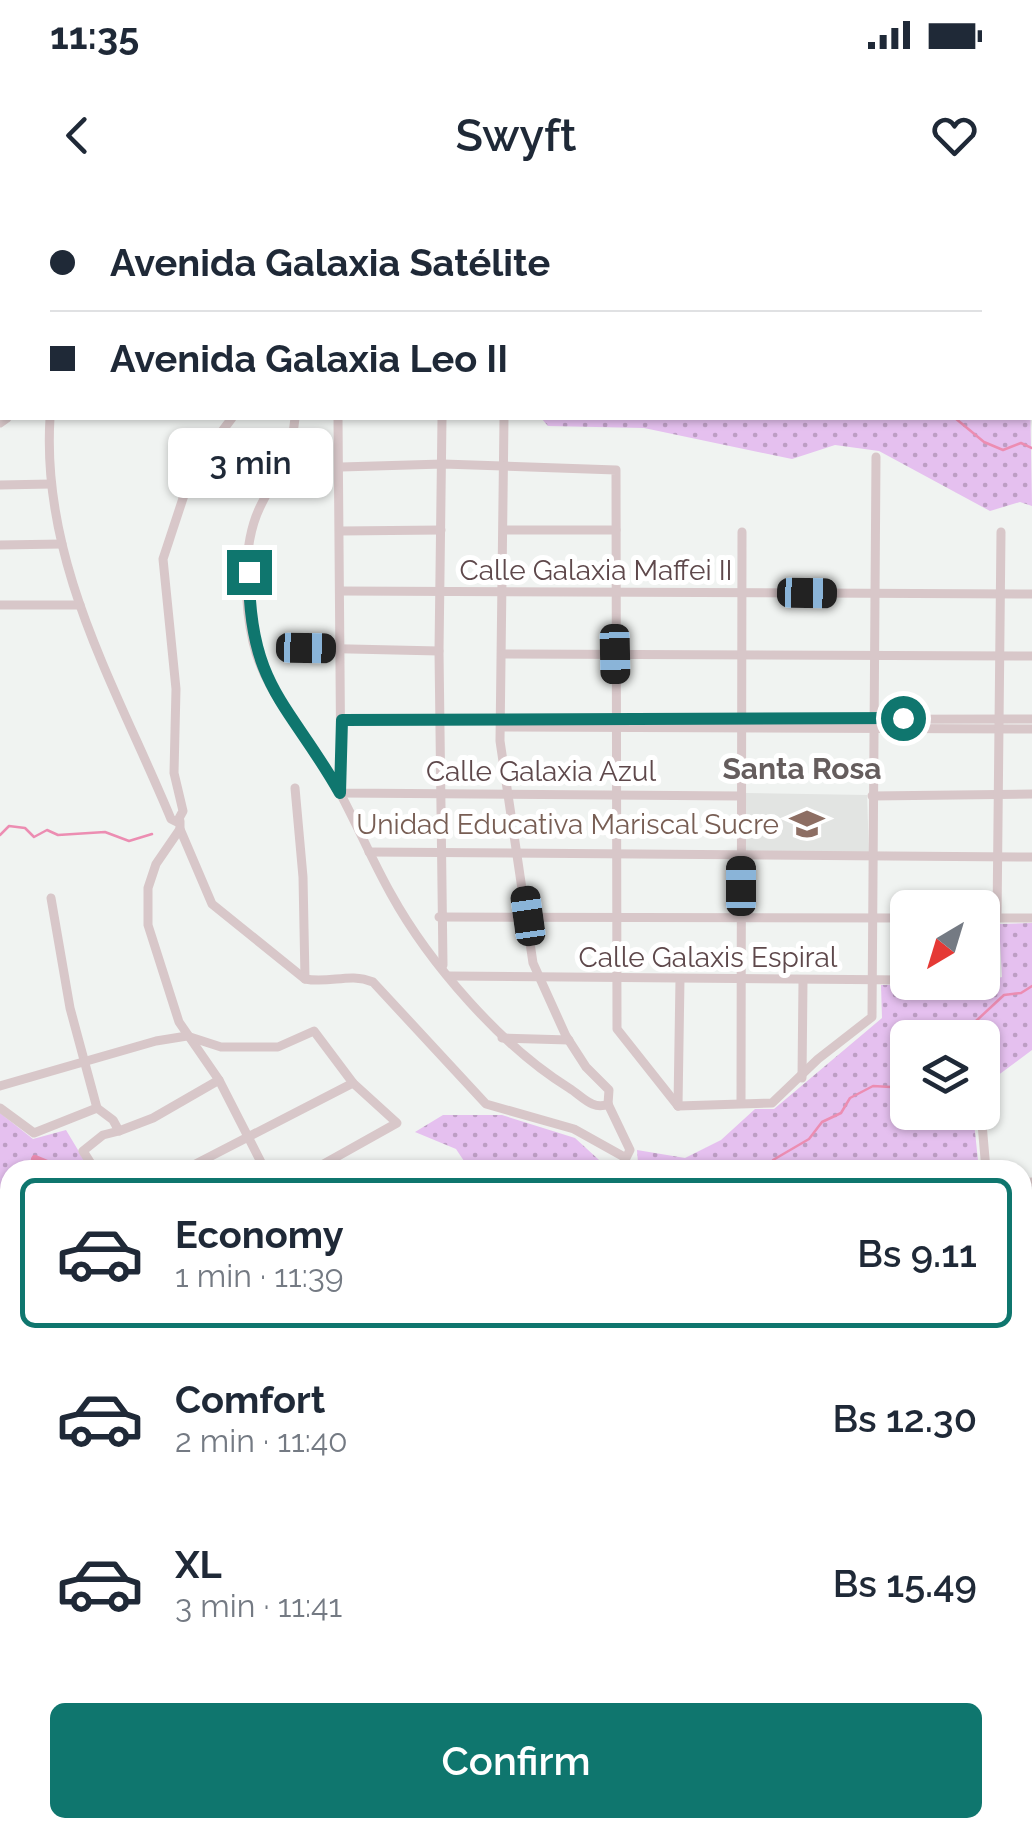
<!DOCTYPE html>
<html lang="en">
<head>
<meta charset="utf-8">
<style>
	:root { --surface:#fff; --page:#f2f2f3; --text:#1f2937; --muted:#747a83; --line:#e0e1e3; --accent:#0f766e }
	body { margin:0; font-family:Raleway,sans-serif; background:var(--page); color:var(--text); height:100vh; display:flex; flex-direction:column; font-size:38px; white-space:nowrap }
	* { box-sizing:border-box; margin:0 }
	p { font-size:32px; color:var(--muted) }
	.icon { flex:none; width:55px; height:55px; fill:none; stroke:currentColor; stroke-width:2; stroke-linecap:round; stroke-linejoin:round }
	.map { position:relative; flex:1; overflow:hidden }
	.sheet { position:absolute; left:0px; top:960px; width:1032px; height:678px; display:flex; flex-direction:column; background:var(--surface); border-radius:30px 30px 0 0; box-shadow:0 2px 8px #0004 }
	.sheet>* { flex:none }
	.guide { position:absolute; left:0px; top:0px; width:1032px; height:220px; box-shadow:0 2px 8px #0004; display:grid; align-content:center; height:220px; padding:0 50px; background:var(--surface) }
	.needle { width:65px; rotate:218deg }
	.tools { position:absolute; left:890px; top:690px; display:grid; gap:20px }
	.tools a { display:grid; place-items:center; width:110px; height:110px; border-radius:15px; background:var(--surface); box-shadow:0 2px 8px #0004; font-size:50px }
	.end { position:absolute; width:45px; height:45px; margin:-22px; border:12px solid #0f766e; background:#fff; box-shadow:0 0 0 5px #fff }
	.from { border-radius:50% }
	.bubble { position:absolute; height:70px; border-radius:15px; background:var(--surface); box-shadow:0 2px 8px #0004; font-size:32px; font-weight:600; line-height:70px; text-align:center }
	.car { position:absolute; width:30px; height:60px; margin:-30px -15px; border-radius:12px; box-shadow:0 0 8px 2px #0007; background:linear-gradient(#222 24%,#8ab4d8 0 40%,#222 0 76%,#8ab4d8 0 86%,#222 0) }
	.guide b { display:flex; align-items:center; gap:35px; height:95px; font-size:38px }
	.guide b+b { border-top:2px solid var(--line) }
	.guide i { width:25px; height:25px; background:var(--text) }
	ul { padding:18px 0 0; list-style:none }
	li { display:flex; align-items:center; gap:30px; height:150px; margin:0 20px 15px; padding:0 30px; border:5px solid transparent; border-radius:15px }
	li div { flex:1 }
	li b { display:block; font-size:38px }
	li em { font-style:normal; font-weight:600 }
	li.on { border-color:var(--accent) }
	li>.icon { width:90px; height:90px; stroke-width:1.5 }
	.button { display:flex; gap:20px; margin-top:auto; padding:20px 50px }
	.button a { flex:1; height:115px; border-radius:15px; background:var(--accent); color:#fff; font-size:40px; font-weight:600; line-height:115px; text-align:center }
	.status { display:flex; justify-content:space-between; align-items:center; height:70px; padding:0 50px; background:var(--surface); direction:ltr }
	.status svg { height:28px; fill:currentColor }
	header { display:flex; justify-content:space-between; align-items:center; height:130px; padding:0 50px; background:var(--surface); font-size:45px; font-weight:600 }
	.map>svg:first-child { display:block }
	.education { fill:#e2e4e2 }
	.grass { fill:url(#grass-dots) }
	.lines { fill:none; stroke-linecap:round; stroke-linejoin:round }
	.stream { stroke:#ec8db2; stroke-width:2.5 }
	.canal { stroke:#ec8db2; stroke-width:8 }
	.minor { stroke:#d8c7c9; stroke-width:9 }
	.route { stroke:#0f766e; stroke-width:12 }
	.labels { text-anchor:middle; stroke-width:10; stroke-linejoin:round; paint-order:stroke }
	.street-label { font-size:28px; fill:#5e484b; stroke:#fff }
	.education-label { font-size:28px; fill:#785e54; stroke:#fff; text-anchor:end }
	.neighbourhood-label { font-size:30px; font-weight:bold; fill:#655d5d; stroke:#fff }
</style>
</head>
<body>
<div class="status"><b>11:35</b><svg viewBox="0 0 49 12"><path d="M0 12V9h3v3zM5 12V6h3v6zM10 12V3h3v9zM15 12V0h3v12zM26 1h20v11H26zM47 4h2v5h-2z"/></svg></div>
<header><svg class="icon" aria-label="back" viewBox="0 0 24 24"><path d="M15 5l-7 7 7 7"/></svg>Swyft<svg class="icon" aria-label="heart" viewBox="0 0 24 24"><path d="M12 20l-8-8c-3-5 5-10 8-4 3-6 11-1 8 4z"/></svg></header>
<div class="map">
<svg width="1032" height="1637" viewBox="0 0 1032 1637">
	<defs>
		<pattern id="grass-dots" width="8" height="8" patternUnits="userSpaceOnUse" patternTransform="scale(2.5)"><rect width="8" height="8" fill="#e5c0ef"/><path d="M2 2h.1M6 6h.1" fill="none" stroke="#bd9ec4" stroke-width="1.8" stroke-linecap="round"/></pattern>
	</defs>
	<rect width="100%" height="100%" fill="#f0f3f1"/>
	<polygon class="education" points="746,593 867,595 869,654 744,653"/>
	<g class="grass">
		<polygon points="0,0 589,0 592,2 2,2 0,211"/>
		<polygon points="1030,193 1032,306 1020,302 990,311 879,251 835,245 792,259 644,228 548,226 541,218 1030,218"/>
		<polygon points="1032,723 1032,850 997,876 983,879 982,838 908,838 908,912 973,913 979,970 619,970 638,963 637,950 685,958 721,940 755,909 774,909 882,818 881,785 982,782 1002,777 999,724"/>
		<polygon points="0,913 33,939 66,930 90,970 10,970 10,1084 0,1089"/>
		<polygon points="443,915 502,915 575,938 610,970 470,970 456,949 415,932"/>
		<polygon points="1032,991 1032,1081 1023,1084 1023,1001"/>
		<polygon points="0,1234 10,1239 10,1359 0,1354"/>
	</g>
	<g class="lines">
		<g class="stream">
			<polyline points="399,0 404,2"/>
			<polyline points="510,0 512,2"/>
			<polyline points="438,2 439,0"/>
			<polyline points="441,2 445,0"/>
			<polyline points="1030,5 1032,0"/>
			<polyline points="955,218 984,242 1003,250 1021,243 1032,248"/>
			<polyline points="0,635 9,626 25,628 34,637 47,630 58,635 105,632 129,641 152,634"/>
			<polyline points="941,838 976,821 1004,795 1021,793 1032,786"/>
			<polyline points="770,970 773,960 809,939 822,922 841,913 850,898 873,886 891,887 901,880 908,863"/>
			<polyline points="1022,1009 1032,1001"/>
			<polyline points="0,1030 10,1040"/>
			<polyline points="0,1251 10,1253"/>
		</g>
		<g class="canal">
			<polyline points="35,959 47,964 47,970"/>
			<polyline points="0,1064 10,1064"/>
			<polyline points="0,1171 10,1187"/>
			<polyline points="72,1628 73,1637"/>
		</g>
		<g class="minor">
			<polyline points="601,0 605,2"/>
			<polyline points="1030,185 1032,186"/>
			<path d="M50,218C41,363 117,489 171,619L177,622L183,611L174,573L176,489L163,359L192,271L232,218"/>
			<path d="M295,218C291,259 277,272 260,307C242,344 244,403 253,442C265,495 303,528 329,573C352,612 369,655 391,694C429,763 502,847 569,888C582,896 593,911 608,904"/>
			<polyline points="338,218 341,593 741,596"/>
			<polyline points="442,218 439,451 443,765"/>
			<polyline points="504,218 500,541 533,763 566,836 586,867 609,890 608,904"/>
			<polyline points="0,223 7,218"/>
			<polyline points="341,267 443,264 616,270 617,829 678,906"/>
			<polyline points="0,285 51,284"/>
			<polyline points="504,330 616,330"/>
			<polyline points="341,331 441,330"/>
			<polyline points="0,345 62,344"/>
			<polyline points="340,391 1032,394"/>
			<polyline points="0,405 80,405"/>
			<polyline points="306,448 439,451"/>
			<polyline points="504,454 1032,456"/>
			<polyline points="342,520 1032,519"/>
			<polyline points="504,527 1032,529"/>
			<polyline points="295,588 303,677 305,779"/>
			<polyline points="872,596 1032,594"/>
			<path d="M180,621V629L212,704L305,779C331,784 349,772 373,782L486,904L574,929L626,958L630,950L608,904"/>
			<polyline points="180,629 156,664 148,688 148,725 179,822 219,880 265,970"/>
			<polyline points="369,652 1032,657"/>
			<polyline points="51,698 70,808 97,908"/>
			<polyline points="439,717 908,718"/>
			<polyline points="982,718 1032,718"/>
			<polyline points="997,719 1001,332"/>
			<polyline points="449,776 908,780"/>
			<polyline points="502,838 569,840"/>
			<polyline points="802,878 803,781"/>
			<polyline points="0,886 156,841 187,836 221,847 278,847 314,831 353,883 397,923 313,970"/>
			<polyline points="741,903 742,332"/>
			<polyline points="678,906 772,903 818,859 872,817 876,257"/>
			<polyline points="678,906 680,779"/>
			<polyline points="0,908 34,933 97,908 113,920 119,931 103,935 83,951 95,970"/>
			<polyline points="981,912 986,970"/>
			<polyline points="119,931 153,918 219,880"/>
			<polyline points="184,970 353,883"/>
			<polyline points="1022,983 1032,982"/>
			<polyline points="1022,1122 1032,1120"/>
			<polyline points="0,1201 10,1206"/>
			<polyline points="1022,1201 1032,1199"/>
			<polyline points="0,1228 10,1234"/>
			<polyline points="1022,1278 1032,1276"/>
			<polyline points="1022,1298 1032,1315"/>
			<polyline points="1022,1344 1032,1354"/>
			<polyline points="1022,1375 1032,1364"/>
			<polyline points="1022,1439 1032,1447"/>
			<polyline points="0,1444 10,1502"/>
			<polyline points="1022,1533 1032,1540"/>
			<polyline points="1022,1597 1032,1584"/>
			<polyline points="1022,1619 1032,1620"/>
			<polyline points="32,1628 34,1637"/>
			<polyline points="134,1628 136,1637"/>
			<polyline points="195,1628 197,1637"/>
			<polyline points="204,1628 206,1637"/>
			<polyline points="269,1628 271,1637"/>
			<polyline points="330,1628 332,1637"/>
			<polyline points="763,1628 769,1637"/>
			<polyline points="947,1628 949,1637"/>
			<polyline points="380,1637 381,1628"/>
			<polyline points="507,1637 508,1628"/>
			<polyline points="630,1637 631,1628"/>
			<polyline points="867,1637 868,1628"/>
		</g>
	</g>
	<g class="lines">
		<path class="route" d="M249,372C249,487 289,503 340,593L342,520L903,518"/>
	</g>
	<defs>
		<g id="school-bare" transform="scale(2.7)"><path d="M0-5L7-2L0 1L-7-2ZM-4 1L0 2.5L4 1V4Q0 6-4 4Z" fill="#8d6e63" stroke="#fff" stroke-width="2.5" paint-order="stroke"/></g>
	</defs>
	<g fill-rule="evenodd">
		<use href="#school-bare" x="807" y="624"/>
	</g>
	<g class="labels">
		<g class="street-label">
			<text x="596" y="380">Calle Galaxia Maffei II</text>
			<text x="541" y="581">Calle Galaxia Azul</text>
			<text x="708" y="767">Calle Galaxis Espiral</text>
		</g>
		<g class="education-label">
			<text x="779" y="634">Unidad Educativa Mariscal Sucre</text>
		</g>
		<g class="neighbourhood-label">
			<text x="802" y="579">Santa Rosa</text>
		</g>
	</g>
</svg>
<div class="tools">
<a><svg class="needle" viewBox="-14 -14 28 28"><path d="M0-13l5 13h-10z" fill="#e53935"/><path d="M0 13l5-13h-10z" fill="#747a83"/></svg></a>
<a><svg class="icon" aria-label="layers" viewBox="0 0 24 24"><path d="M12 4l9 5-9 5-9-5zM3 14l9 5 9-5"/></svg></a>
</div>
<i class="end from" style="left:903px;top:518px"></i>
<i class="end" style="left:249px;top:372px"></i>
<div class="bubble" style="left:168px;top:228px;width:165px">3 min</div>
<i class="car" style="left:807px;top:393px;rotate:91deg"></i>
<i class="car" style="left:306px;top:448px;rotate:91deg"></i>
<i class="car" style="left:615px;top:454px;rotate:179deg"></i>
<i class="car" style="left:741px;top:686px;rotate:0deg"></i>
<i class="car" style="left:528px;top:716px;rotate:352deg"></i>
<div class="guide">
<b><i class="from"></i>Avenida Galaxia Satélite</b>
<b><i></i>Avenida Galaxia Leo II</b>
</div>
<section class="sheet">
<ul>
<li class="on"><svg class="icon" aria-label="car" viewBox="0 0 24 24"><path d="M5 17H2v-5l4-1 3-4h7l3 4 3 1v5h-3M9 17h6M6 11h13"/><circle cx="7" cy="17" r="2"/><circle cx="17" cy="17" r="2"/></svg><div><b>Economy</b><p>1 min · 11:39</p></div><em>Bs 9.11</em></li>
<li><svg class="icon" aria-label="car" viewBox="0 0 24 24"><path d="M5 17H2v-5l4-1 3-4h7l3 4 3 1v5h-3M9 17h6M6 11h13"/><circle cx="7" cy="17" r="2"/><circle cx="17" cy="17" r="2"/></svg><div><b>Comfort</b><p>2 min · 11:40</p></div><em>Bs 12.30</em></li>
<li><svg class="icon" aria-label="car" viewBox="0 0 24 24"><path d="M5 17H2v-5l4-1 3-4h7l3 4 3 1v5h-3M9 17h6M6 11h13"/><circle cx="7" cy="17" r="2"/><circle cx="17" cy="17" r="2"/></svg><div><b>XL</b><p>3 min · 11:41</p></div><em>Bs 15.49</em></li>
</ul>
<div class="button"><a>Confirm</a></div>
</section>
</div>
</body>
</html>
